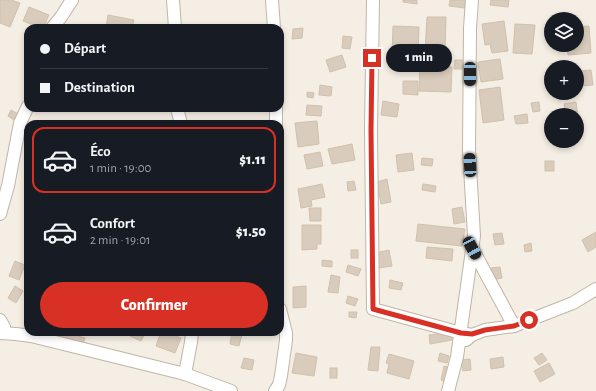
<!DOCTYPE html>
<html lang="fr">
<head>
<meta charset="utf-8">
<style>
	:root { --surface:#171b24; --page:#20242c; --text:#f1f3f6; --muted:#9ea1a6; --line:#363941; --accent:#d93025 }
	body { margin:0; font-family:"Alegreya Sans",sans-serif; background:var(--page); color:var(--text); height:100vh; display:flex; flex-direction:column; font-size:15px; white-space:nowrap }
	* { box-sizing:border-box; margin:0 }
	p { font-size:13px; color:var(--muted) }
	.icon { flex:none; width:22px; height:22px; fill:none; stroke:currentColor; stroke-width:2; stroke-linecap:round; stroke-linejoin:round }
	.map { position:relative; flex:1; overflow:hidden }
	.details { position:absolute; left:24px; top:120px; width:260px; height:216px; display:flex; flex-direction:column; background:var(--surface); border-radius:12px; box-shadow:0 2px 6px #0003 }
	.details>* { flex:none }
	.guide { position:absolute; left:24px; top:24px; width:260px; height:88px; border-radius:12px; box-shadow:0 2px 6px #0003; display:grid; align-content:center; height:88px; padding:0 16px; background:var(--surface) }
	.buttons { position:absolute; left:544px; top:12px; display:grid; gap:8px }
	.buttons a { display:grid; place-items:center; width:40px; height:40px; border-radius:50%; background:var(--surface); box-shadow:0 2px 6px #0003; font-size:20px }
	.end { position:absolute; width:18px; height:18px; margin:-9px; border:5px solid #d93025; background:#fff; box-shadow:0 0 0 2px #fff }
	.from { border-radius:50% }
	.bubble { position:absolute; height:28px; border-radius:14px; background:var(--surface); box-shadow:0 2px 6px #0003; font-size:13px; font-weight:800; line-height:28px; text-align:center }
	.car { position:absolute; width:12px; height:24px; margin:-12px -6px; border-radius:5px; box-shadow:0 0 3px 1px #0007; background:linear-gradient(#222 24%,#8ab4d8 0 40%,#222 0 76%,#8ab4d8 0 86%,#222 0) }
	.guide b { display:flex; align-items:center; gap:14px; height:38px; font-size:15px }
	.guide b+b { border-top:1px solid var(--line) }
	.guide i { width:10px; height:10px; background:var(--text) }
	ul { padding:7px 0 0; list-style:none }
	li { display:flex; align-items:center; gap:12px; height:66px; margin:0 8px 6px; padding:0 8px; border:2px solid transparent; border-radius:12px }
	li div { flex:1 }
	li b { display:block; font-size:15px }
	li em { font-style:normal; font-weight:800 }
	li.active { border-color:var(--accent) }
	li>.icon { width:36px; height:36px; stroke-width:1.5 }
	.cta { display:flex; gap:8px; margin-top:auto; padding:8px 16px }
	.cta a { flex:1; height:46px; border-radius:24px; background:var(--accent); color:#fff; font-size:16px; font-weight:800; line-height:46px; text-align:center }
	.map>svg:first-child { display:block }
	.building { fill:#d9ccbc; stroke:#d1c1ac }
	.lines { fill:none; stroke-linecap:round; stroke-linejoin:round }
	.minor-casing { stroke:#c0b6a6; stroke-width:14 }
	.minor { stroke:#fff; stroke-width:12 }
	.route { stroke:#d93025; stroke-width:5 }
</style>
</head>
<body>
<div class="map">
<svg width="596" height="391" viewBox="0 0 596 391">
	<rect width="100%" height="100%" fill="#f4eee4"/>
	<g class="building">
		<polygon points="0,0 11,0 20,3 10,27 0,23"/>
		<polygon points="403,0 417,0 417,4 403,2"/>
		<polygon points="450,0 466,0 465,8 449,6"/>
		<polygon points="491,0 509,0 508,7 490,5"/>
		<polygon points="29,7 49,15 43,28 41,28 23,21"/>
		<polygon points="108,15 134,20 132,28 106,28"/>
		<polygon points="427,17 446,17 445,52 425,51"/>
		<polygon points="504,21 508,51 492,53 490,44 485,45 482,24"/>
		<polygon points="515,24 535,25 532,54 513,53"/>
		<polygon points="393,26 419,27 418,57 392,56"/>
		<polygon points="589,26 591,53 568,55 567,45 577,45 577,27"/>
		<polygon points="303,28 302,38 292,39 293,29"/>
		<polygon points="343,36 352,37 350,49 342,48"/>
		<polygon points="342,55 346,67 330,72 326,60"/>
		<polygon points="500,59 503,79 481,82 478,62"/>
		<polygon points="455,60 463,60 463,69 454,69"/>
		<polygon points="420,66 452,67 451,92 419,91"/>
		<polygon points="591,70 593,85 580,86 578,71"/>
		<polygon points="403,81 418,81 418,95 403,94"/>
		<polygon points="320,85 332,87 331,96 319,95"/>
		<polygon points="500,87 504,120 483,123 479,90"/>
		<polygon points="307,92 314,93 313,98 307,97"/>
		<polygon points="383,101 399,104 397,117 381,115"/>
		<polygon points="539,102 540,111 533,112 531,103"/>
		<polygon points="576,102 578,116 577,115 566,115 564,104"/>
		<polygon points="307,105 322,106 321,116 306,115"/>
		<polygon points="11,110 18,114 14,120 8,116"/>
		<polygon points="527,114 528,123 516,124 514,116"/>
		<polygon points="317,121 319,144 298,147 295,123"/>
		<polygon points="352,144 355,160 332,164 328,149"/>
		<polygon points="320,152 323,166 307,169 304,155"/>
		<polygon points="412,153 414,170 398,172 396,155"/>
		<polygon points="422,158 433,159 432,166 421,165"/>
		<rect x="545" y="161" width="9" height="10"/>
		<polygon points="387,179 391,202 381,204 377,182"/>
		<polygon points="354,181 356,190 348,191 347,182"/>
		<polygon points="322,184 325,197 311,200 312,206 301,208 298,189"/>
		<polygon points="423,184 436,186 435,192 422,190"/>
		<polygon points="462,207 465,222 454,224 452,209"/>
		<polygon points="309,208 321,208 321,221 310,221"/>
		<polygon points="418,224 465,229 462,246 416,241"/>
		<polygon points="302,225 321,225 321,244 317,244 317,249 302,250"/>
		<polygon points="596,232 596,247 588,252 582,240"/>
		<polygon points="502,233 504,244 495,245 493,234"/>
		<polygon points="531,243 532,251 525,252 524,245"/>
		<polygon points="427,247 453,249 452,261 426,258"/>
		<rect x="351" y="250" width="7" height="8"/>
		<polygon points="389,250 392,266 379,268 376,253"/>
		<polygon points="322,260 332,261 332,267 322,266"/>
		<polygon points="15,261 25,265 19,280 9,276"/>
		<polygon points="348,265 361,269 358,276 346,272"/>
		<polygon points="500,267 502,278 492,280 491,268"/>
		<polygon points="331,275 340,277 338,293 328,292"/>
		<polygon points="390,280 403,283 401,290 389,288"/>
		<polygon points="15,286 23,291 16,303 8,298"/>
		<polygon points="306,286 306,307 293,308 293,287"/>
		<polygon points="348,296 358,299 355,306 346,303"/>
		<polygon points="349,312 357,312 356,318 349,317"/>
		<polygon points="50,332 79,332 78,336 85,338 82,347 49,337"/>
		<polygon points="133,332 146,332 141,341 130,336"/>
		<polygon points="161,332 164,332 181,338 175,353 156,346"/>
		<polygon points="232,332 242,334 239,346 230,344"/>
		<polygon points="451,332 452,340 430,344 429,335"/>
		<polygon points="371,347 380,347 378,371 368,370"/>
		<polygon points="296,353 317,357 314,376 292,373"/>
		<polygon points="440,353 449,356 447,363 438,361"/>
		<polygon points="542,353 547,360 539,365 534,358"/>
		<polygon points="389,354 414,361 409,379 387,373 389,364 386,363"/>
		<polygon points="503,357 504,367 491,369 490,359"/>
		<polygon points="244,358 254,360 252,370 241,368"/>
		<polygon points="470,359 471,370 463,371 461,360"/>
		<polygon points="549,363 555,374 540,382 534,371"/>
		<polygon points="444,366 451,368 447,382 441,380"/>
		<rect x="330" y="368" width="7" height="10"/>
	</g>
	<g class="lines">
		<g class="minor-casing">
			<g id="minor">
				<polyline points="173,0 175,28"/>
				<polyline points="272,0 274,28"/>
				<polyline points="373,0 371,130 373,309 461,333 472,335"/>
				<polyline points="52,28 61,17 72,0"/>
				<polyline points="177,108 181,124"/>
				<polyline points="276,108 276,124"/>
				<polyline points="0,214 8,186 20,123 28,106"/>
				<polyline points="472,248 514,326"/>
				<polyline points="0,320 4,327 0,331"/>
				<polyline points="0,333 16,334 31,336 185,374 231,391"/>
				<polyline points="466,340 472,335 485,330 514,326 573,303 596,289"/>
				<polyline points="185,374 191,342 192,332"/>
				<polyline points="275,391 279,385 281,376 286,340 286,333 280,309"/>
				<polyline points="448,391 457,357 474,236 469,150 470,28 472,0"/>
			</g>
		</g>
		<use href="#minor" class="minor"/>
	</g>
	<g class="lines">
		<polyline class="route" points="372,58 371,130 373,309 461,333 472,334 485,330 514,326 529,320"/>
	</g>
</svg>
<div class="buttons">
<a><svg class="icon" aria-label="layers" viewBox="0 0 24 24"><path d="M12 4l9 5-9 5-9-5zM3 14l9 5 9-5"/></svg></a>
<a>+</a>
<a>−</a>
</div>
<i class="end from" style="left:529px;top:320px"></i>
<i class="end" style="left:372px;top:58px"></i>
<div class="bubble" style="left:386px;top:44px;width:66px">1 min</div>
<i class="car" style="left:470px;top:74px;rotate:180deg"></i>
<i class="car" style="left:470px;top:165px;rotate:357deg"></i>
<i class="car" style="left:472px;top:248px;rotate:152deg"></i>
<div class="guide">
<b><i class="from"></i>Départ</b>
<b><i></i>Destination</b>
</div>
<section class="details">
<ul>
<li class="active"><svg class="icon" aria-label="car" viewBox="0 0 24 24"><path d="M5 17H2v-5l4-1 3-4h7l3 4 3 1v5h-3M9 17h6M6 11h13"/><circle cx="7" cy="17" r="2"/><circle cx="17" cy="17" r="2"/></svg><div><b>Éco</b><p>1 min · 19:00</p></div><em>$1.11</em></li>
<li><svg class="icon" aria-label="car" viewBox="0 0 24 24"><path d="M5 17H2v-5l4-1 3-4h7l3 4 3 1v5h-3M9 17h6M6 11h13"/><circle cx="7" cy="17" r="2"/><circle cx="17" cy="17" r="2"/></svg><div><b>Confort</b><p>2 min · 19:01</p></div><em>$1.50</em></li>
</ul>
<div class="cta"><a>Confirmer</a></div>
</section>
</div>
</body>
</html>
